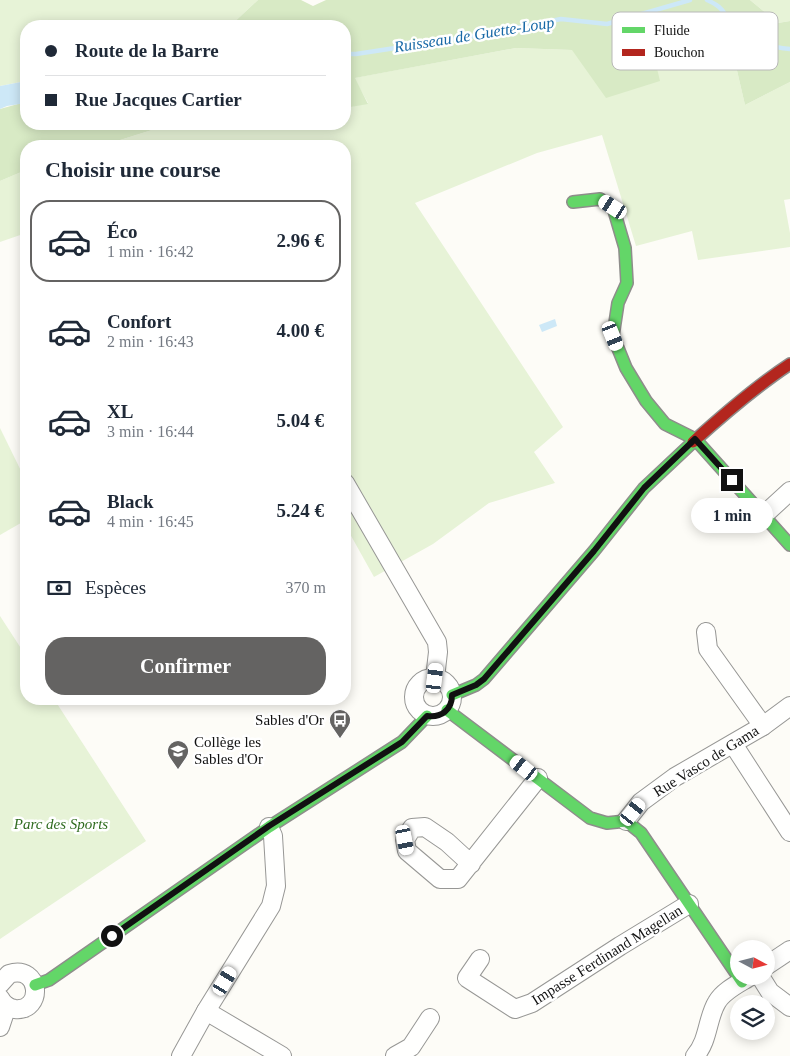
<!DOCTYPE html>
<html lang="fr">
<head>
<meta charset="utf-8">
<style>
	:root { --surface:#fff; --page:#f2f2f3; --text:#1f2937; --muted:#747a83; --line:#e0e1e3; --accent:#646362 }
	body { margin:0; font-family:Georgia,serif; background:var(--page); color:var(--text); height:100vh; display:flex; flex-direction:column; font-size:19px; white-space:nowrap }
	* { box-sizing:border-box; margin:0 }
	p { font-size:16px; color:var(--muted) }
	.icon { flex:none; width:28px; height:28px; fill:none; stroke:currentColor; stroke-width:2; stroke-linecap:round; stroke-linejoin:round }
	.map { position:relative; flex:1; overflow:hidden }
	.panel { position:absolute; left:20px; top:140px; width:331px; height:565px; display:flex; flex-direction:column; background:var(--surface); border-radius:20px; box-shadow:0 2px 12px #0003 }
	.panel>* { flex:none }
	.top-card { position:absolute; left:20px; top:20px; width:331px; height:110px; border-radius:20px; box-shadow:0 2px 12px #0003; display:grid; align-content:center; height:110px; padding:0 25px; background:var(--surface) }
	.needle { width:32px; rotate:97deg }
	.buttons { position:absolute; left:730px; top:940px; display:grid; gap:10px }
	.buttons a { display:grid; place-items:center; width:45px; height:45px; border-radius:50%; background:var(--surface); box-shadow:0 2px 12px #0003; font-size:25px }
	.end { position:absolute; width:22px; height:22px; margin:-11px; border:6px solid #111; background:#fff; box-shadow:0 0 0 2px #fff }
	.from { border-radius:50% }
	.bubble { position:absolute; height:35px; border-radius:18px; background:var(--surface); box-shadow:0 2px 12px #0003; font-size:16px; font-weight:600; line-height:35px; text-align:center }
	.car { position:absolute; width:15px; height:30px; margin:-15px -8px; border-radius:6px; box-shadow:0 0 4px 1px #0007; background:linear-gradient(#fff 24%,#345 0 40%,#fff 0 76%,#345 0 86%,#fff 0) }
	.top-card b { display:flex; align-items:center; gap:18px; height:48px; font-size:19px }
	.top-card b+b { border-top:1px solid var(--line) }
	.top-card i { width:12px; height:12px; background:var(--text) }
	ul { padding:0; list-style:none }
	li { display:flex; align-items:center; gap:15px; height:82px; margin:0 10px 8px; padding:0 15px; border:2px solid transparent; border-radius:20px }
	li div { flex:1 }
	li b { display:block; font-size:19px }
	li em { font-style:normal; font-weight:600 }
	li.on { border-color:var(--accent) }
	li>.icon { width:45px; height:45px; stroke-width:1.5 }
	h2 { padding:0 25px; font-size:22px; line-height:60px }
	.pay { display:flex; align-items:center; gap:12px; height:55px; padding:0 25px; font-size:19px }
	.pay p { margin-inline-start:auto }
	.cta { display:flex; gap:10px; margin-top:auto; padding:10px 25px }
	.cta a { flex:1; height:58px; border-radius:20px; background:var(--accent); color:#fff; font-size:20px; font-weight:600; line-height:58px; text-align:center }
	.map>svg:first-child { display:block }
	.green { fill:#e7f3d7 }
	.forest { fill:#d8eac5 }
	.water { fill:#cde8f7 }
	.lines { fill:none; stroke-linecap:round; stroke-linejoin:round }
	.stream { stroke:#cde8f7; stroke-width:4.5 }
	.street-casing { stroke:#979795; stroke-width:20 }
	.fast-casing { stroke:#8e8d8b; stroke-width:14 }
	.jam-casing { stroke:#8e8d8b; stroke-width:14 }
	.street { stroke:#fffffe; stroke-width:18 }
	.fast { stroke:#63d668; stroke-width:11 }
	.jam { stroke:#b3261e; stroke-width:11 }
	.route { stroke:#111; stroke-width:6 }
	.labels { text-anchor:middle; stroke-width:5; stroke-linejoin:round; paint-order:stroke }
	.poi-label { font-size:15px; fill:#111; stroke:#fff; text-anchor:end }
	.street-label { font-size:15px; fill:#111; stroke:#fff }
	.park-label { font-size:15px; font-style:italic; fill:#2f6b1f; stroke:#fff }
	.water-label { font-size:16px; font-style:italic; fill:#1768a6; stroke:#fff }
	.key { fill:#fff; stroke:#b8b8b8; stroke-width:1 }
	.key-label { font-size:14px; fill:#111 }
</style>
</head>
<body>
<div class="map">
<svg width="790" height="1056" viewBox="0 0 790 1056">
	<rect width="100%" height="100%" fill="#fdfcf7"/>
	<g class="green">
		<polygon points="0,0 258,0 230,26 26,26 26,81 0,86"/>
		<polygon points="750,0 790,0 790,21 778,23"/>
		<polygon points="692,22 732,49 745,105 790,82 790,199 784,200 790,233 790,247 698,260 692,231 636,246 602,135 537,153 415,203 563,427 534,452 555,483 489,503 433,544 374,577 345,525 345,146 101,146 171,124 345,124 345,108 368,103 354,78 516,48 572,50 650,39"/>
		<polygon points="26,170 26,233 0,242 0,181"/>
		<polygon points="0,428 26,481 26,520 0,535"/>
		<polygon points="0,616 26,656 26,699 54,699 146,841 0,939"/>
	</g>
	<g class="forest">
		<polygon points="258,0 301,0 313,6 326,0 750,0 778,23 790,21 790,82 745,105 732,49 692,22 650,39 660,81 606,98 572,50 516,48 355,78 368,104 345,108 345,26 230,26"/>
		<polygon points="25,102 26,103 26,124 171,124 101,146 26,146 26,170 0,181 0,109"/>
	</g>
	<g class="water">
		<polygon points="26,81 26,103 7,106 0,109 0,86"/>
		<polygon points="555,319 557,326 542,332 539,325"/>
	</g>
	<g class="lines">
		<g class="stream">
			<path d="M707,0C722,7 721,9 730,21C744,38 769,48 790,49"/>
			<polyline points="345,54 356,54 474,36 561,19 607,24 690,0"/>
		</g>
		<g class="street-casing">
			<g id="street">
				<polyline points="345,483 437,642 438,652 435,678"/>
				<polyline points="764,515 790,491"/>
				<polyline points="706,632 708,649 763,726"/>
				<circle cx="433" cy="697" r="19"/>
				<polyline points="733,744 790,832"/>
				<polyline points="626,821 641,802 675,777 763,726 790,706"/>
				<polyline points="471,864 447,842 425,827 412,828 405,840 407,851 440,879 458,879 538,778"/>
				<polyline points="480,959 467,978 515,1009 532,1003 620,946 689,904"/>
				<polyline points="766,966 790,950"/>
				<polyline points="760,976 770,992 790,1007"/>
				<path d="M0,984L9,974C41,964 44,1012 15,1009C8,1008 3,1004 0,998"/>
				<polyline points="206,1011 282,1056"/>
				<polyline points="0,1027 7,1006"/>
				<polyline points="181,1056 206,1011 271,906 276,886 273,836 269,827"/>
				<polyline points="395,1056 411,1047 430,1018"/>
				<path d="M695,1056C709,1040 707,1018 717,1002C724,990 740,983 751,976"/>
			</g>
		</g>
		<g class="fast-casing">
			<g id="fast">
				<polyline points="573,202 600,199 613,207 625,248 627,283 618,303 613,336 626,368 646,401 665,424 695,439 790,545"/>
				<polyline points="452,695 476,685 484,679 594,551 644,488 693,442"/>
				<polyline points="447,710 590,818 607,823 626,821 641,833 742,982"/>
				<polyline points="35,985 49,980 269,827 402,742 427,716"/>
			</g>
		</g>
		<g class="jam-casing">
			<path id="jam" d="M693,442C724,414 755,387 790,364"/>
		</g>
		<use href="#street" class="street"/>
		<use href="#fast" class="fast"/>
		<use href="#jam" class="jam"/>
	</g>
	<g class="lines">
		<path class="route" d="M112,936L269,826L402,742L427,716C441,718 452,710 452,695L476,685L484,679L594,551L644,488L695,439L732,480"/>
	</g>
	<defs>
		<g id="bus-pin" transform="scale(1.125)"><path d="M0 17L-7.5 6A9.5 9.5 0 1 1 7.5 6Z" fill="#646362" stroke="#fff"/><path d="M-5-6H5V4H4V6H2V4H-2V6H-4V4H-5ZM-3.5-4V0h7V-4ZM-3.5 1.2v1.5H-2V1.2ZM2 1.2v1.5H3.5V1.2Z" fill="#fff"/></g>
		<g id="school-pin" transform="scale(1.125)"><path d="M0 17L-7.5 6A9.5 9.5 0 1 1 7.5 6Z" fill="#646362" stroke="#fff"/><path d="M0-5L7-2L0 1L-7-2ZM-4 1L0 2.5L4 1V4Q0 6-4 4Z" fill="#fff"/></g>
	</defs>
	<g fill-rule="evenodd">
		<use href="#bus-pin" x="340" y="720"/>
		<use href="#school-pin" x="178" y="751"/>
	</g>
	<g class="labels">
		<g class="poi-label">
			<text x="324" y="725">Sables d'Or</text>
			<text x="194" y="747" text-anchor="start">Collège les<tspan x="194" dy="17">Sables d'Or</tspan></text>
		</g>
		<g class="street-label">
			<text transform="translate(706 761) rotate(-32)" y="5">Rue Vasco de Gama</text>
			<text transform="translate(607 955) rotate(-32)" y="5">Impasse Ferdinand Magellan</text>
		</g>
		<g class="park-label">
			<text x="61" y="829">Parc des Sports</text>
		</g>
		<g class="water-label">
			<text transform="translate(474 34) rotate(-9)" y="6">Ruisseau de Guette-Loup</text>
		</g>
	</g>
	<rect x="612" y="12" width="166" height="58" rx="8" class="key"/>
	<rect x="622" y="27" width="23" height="6" fill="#63d668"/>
	<rect x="622" y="49" width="23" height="7" fill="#b3261e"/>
	<g class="key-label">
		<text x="654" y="35">Fluide</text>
		<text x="654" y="57">Bouchon</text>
	</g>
</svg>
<div class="buttons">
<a><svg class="needle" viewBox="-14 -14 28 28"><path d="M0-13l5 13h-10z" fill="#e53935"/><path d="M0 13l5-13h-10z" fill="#747a83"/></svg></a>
<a><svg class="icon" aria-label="layers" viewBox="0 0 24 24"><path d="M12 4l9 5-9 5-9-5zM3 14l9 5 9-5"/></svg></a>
</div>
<i class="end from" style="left:112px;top:936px"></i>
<i class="end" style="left:732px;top:480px"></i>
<div class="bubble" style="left:691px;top:498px;width:82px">1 min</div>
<i class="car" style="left:613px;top:207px;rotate:303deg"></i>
<i class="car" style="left:613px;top:336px;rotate:158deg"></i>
<i class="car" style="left:435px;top:678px;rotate:7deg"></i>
<i class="car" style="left:524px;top:768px;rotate:308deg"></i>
<i class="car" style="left:633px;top:812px;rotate:39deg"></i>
<i class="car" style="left:405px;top:840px;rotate:169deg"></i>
<i class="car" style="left:225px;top:981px;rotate:31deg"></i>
<div class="top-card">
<b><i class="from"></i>Route de la Barre</b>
<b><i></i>Rue Jacques Cartier</b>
</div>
<section class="panel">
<h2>Choisir une course</h2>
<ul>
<li class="on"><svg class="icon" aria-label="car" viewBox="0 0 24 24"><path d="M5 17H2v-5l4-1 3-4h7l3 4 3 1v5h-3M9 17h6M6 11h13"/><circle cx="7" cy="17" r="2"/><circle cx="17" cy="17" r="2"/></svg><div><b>Éco</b><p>1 min · 16:42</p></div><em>2.96 €</em></li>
<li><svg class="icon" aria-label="car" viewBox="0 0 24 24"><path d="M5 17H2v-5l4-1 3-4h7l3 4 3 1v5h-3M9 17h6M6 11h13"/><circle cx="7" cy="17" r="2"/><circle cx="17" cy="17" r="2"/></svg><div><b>Confort</b><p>2 min · 16:43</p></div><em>4.00 €</em></li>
<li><svg class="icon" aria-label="car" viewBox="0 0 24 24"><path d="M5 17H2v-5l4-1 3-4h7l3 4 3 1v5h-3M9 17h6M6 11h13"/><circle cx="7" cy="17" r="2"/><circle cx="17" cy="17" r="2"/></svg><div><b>XL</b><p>3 min · 16:44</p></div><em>5.04 €</em></li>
<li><svg class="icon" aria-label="car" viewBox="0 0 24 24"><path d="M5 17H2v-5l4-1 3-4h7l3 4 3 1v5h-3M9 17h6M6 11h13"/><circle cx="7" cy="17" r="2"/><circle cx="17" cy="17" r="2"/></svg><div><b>Black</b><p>4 min · 16:45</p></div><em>5.24 €</em></li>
</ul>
<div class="pay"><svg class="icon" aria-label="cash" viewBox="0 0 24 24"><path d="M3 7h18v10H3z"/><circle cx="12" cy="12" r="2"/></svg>Espèces<p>370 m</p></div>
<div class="cta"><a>Confirmer</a></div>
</section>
</div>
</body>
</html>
